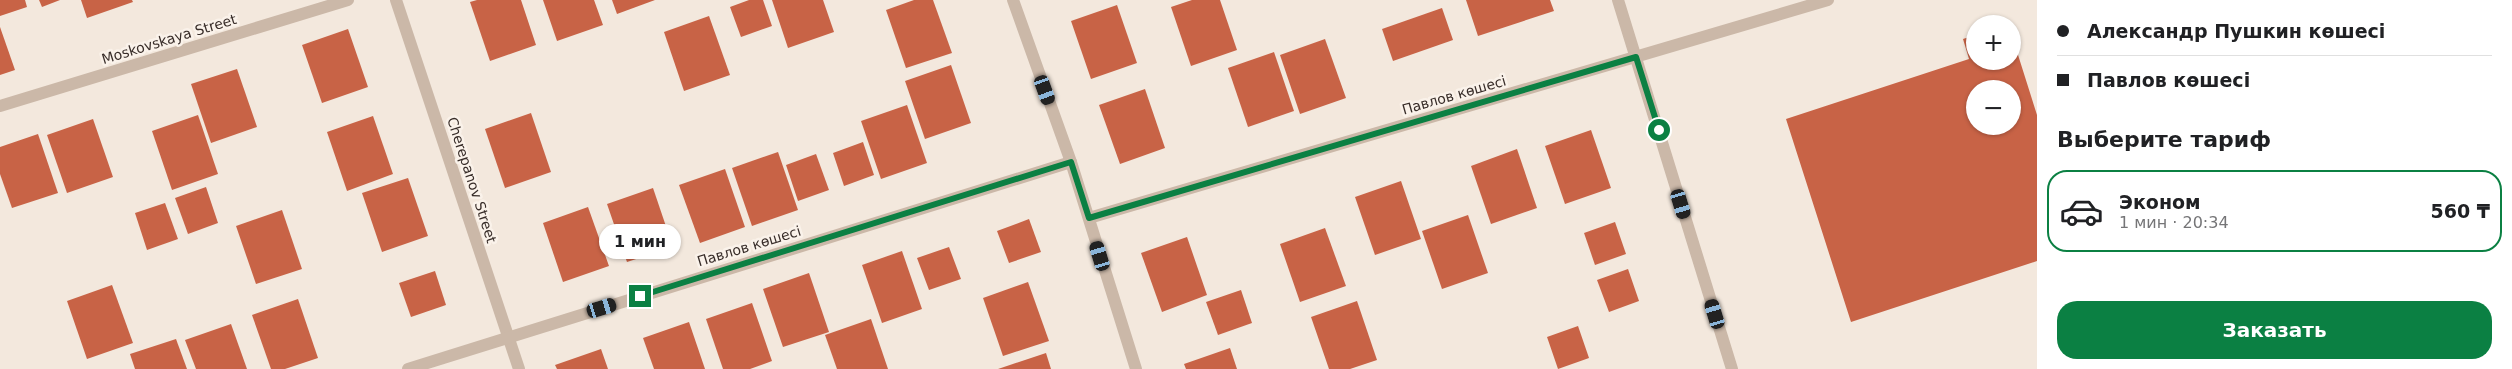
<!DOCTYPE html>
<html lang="ru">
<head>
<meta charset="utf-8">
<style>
	:root { --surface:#fff; --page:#f6f6f6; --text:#202124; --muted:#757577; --line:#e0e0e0; --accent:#0b8043 }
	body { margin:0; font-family:"DejaVu Sans",sans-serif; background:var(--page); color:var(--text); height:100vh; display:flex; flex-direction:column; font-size:19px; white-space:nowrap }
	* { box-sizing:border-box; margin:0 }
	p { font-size:16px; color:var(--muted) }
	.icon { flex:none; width:28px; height:28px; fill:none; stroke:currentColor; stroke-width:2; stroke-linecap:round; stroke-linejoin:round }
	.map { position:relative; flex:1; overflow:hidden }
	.sheet { display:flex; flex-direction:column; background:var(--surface); width:475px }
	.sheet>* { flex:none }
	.top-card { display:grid; align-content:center; height:110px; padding:0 20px; background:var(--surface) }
	.fabs { position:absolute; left:1966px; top:15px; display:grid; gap:10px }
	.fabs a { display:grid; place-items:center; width:55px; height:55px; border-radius:50%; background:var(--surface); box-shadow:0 1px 4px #0004; font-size:25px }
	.end { position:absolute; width:22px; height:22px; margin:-11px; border:6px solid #0b8043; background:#fff; box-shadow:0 0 0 2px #fff }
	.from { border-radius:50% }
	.bubble { position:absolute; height:35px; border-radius:18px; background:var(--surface); box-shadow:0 1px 4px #0004; font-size:16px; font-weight:700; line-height:35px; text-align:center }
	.car { position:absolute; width:15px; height:30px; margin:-15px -8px; border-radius:6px; box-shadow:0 0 4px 1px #0007; background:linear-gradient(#222 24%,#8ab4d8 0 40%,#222 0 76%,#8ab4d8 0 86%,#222 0) }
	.top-card b { display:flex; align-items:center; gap:18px; height:48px; font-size:19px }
	.top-card b+b { border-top:1px solid var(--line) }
	.top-card i { width:12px; height:12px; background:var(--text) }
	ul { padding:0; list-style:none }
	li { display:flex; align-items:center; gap:15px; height:82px; margin:0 10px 8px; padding:0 10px; border:2px solid transparent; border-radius:20px }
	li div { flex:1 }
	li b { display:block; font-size:19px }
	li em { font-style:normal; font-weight:700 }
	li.current { border-color:var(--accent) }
	li>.icon { width:45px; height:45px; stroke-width:1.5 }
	h2 { padding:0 20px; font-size:22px; line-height:60px }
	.cta { display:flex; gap:10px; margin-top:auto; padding:10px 20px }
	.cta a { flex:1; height:58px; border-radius:20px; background:var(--accent); color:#fff; font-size:20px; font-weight:700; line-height:58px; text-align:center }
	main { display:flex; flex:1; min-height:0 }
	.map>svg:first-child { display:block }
	.building { fill:#c86346; fill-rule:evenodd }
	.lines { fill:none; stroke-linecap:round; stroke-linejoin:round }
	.minor { stroke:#cbb8a8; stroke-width:12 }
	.route { stroke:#0b8043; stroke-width:6 }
	.labels { text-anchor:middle; stroke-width:5; stroke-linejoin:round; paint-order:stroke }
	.street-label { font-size:14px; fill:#382d29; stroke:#faf2ea }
</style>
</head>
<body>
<main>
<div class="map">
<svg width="2037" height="369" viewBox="0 0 2037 369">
	<rect width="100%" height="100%" fill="#f3e8dd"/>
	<g class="building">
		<polygon points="0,0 25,0 27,7 0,16"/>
		<polygon points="39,0 60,0 42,7"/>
		<polygon points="81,0 132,0 133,2 87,18"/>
		<polygon points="477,0 521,0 536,45 490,61 470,2"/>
		<polygon points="543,0 594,0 603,25 557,41"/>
		<polygon points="612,0 655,0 617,14"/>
		<polygon points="749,0 763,0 772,26 741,37 730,7"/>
		<polygon points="772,0 823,0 834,32 788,48"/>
		<polygon points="914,0 933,0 952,53 906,68 886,10"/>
		<polygon points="1192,0 1220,0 1237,50 1191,66 1171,7"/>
		<polygon points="1466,0 1550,0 1554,11 1478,36"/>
		<polygon points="1117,5 1137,63 1091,79 1071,21"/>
		<polygon points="1442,8 1453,40 1393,61 1382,29"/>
		<polygon points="709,16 730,75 684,91 664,32"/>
		<polygon points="0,27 15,70 0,75"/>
		<polygon points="348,29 368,87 322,103 302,45"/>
		<path d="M1975,35V61H2012L2013,39L2037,115V261L1851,322L1786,119L1969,59L1963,39ZM1975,89H2012V126H1975Z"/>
		<polygon points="1325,39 1346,98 1300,114 1280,55"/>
		<polygon points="1274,52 1294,111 1248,127 1228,68"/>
		<polygon points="951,65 971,123 925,139 905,81"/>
		<polygon points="237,69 257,127 211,143 191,84"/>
		<polygon points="1145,89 1165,148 1120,164 1099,105"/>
		<polygon points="907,105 927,163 881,179 861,121"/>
		<polygon points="531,113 551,172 505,188 485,129"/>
		<polygon points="198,115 218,174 172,190 152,131"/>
		<polygon points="373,116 393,174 347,191 327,132"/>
		<polygon points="93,119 113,177 67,193 47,135"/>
		<polygon points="1591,130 1611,188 1565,204 1545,146"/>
		<polygon points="38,134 58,193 12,208 0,174 0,147"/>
		<polygon points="863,142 874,175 844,186 833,153"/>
		<polygon points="1517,149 1537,208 1491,224 1471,166"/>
		<polygon points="778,152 798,210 752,226 732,168"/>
		<polygon points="816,154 829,190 798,201 786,165"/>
		<polygon points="725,169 745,227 700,243 679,185"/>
		<polygon points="408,178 428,236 382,252 362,193"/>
		<polygon points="1401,181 1421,239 1375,255 1355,197"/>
		<polygon points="206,187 218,223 188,234 175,198"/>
		<polygon points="653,188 673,247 627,262 607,204"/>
		<polygon points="165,203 178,239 147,250 135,213"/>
		<polygon points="588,207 609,266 563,282 543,223"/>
		<polygon points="282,210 302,269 256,284 236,226"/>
		<polygon points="1468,215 1488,273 1442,289 1422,231"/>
		<polygon points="1029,219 1041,252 1009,263 997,231"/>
		<polygon points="1615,222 1626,254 1595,265 1584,233"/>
		<polygon points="1325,228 1346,286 1300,302 1280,244"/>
		<polygon points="1187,237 1207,295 1162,312 1141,253"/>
		<polygon points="949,247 961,279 929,290 917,258"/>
		<polygon points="902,251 922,309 882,323 862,265"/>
		<polygon points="1628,269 1639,301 1609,312 1597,280"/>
		<polygon points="435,271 446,305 411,317 399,283"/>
		<polygon points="809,273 829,332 783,347 763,289"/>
		<polygon points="1028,282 1049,341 1003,356 983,298"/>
		<polygon points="112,285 133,343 87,359 67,301"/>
		<polygon points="1241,290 1252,323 1218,335 1206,302"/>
		<polygon points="298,299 318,358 285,369 271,369 252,315"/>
		<polygon points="1357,301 1377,360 1350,369 1329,369 1311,317"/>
		<polygon points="752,303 772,361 750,369 723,369 706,319"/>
		<polygon points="871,319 888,369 837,369 825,335"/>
		<polygon points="689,322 705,369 654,369 643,338"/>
		<polygon points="231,324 247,369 196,369 185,340"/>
		<polygon points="1578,326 1589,358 1558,369 1547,337"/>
		<polygon points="176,339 187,369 135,369 130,354"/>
		<polygon points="1230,348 1237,369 1186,369 1184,364"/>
		<polygon points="601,349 608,369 557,369 555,365"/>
		<polygon points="1046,353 1051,369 998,369"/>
	</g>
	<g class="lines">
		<g class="minor">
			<polyline points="396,0 519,369"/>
			<polyline points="1013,0 1071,162 1136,369"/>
			<polyline points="1618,0 1732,369"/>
			<polyline points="0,106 348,0"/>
			<polyline points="1089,218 1828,0"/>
			<polyline points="408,369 1071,162"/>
		</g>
	</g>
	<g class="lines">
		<polyline class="route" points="640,296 1071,162 1089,218 1636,57 1659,130"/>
	</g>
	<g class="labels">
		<g class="street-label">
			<text transform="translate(169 39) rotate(-17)" y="5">Moskovskaya Street</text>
			<text transform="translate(1454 95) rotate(-16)" y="5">Павлов көшесі</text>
			<text transform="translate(472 180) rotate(72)" y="5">Cherepanov Street</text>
			<text transform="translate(749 246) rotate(-17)" y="5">Павлов көшесі</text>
		</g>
	</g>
</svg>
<div class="fabs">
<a>+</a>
<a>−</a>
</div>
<i class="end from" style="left:1659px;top:130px"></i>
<i class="end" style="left:640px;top:296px"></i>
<div class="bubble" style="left:599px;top:224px;width:82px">1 мин</div>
<i class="car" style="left:1045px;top:90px;rotate:160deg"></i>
<i class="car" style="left:1681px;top:204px;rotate:163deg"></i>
<i class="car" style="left:1100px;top:256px;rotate:343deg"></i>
<i class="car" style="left:602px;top:308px;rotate:73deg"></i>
<i class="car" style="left:1715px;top:314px;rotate:343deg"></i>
</div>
<section class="sheet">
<div class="top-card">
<b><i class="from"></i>Александр Пушкин көшесі</b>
<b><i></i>Павлов көшесі</b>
</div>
<h2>Выберите тариф</h2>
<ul>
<li class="current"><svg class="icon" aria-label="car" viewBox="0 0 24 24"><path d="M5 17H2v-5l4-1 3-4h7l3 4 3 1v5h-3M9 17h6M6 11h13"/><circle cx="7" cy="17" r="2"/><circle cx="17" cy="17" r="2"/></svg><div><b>Эконом</b><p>1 мин · 20:34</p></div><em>560 ₸</em></li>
</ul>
<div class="cta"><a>Заказать</a></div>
</section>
</main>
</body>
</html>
